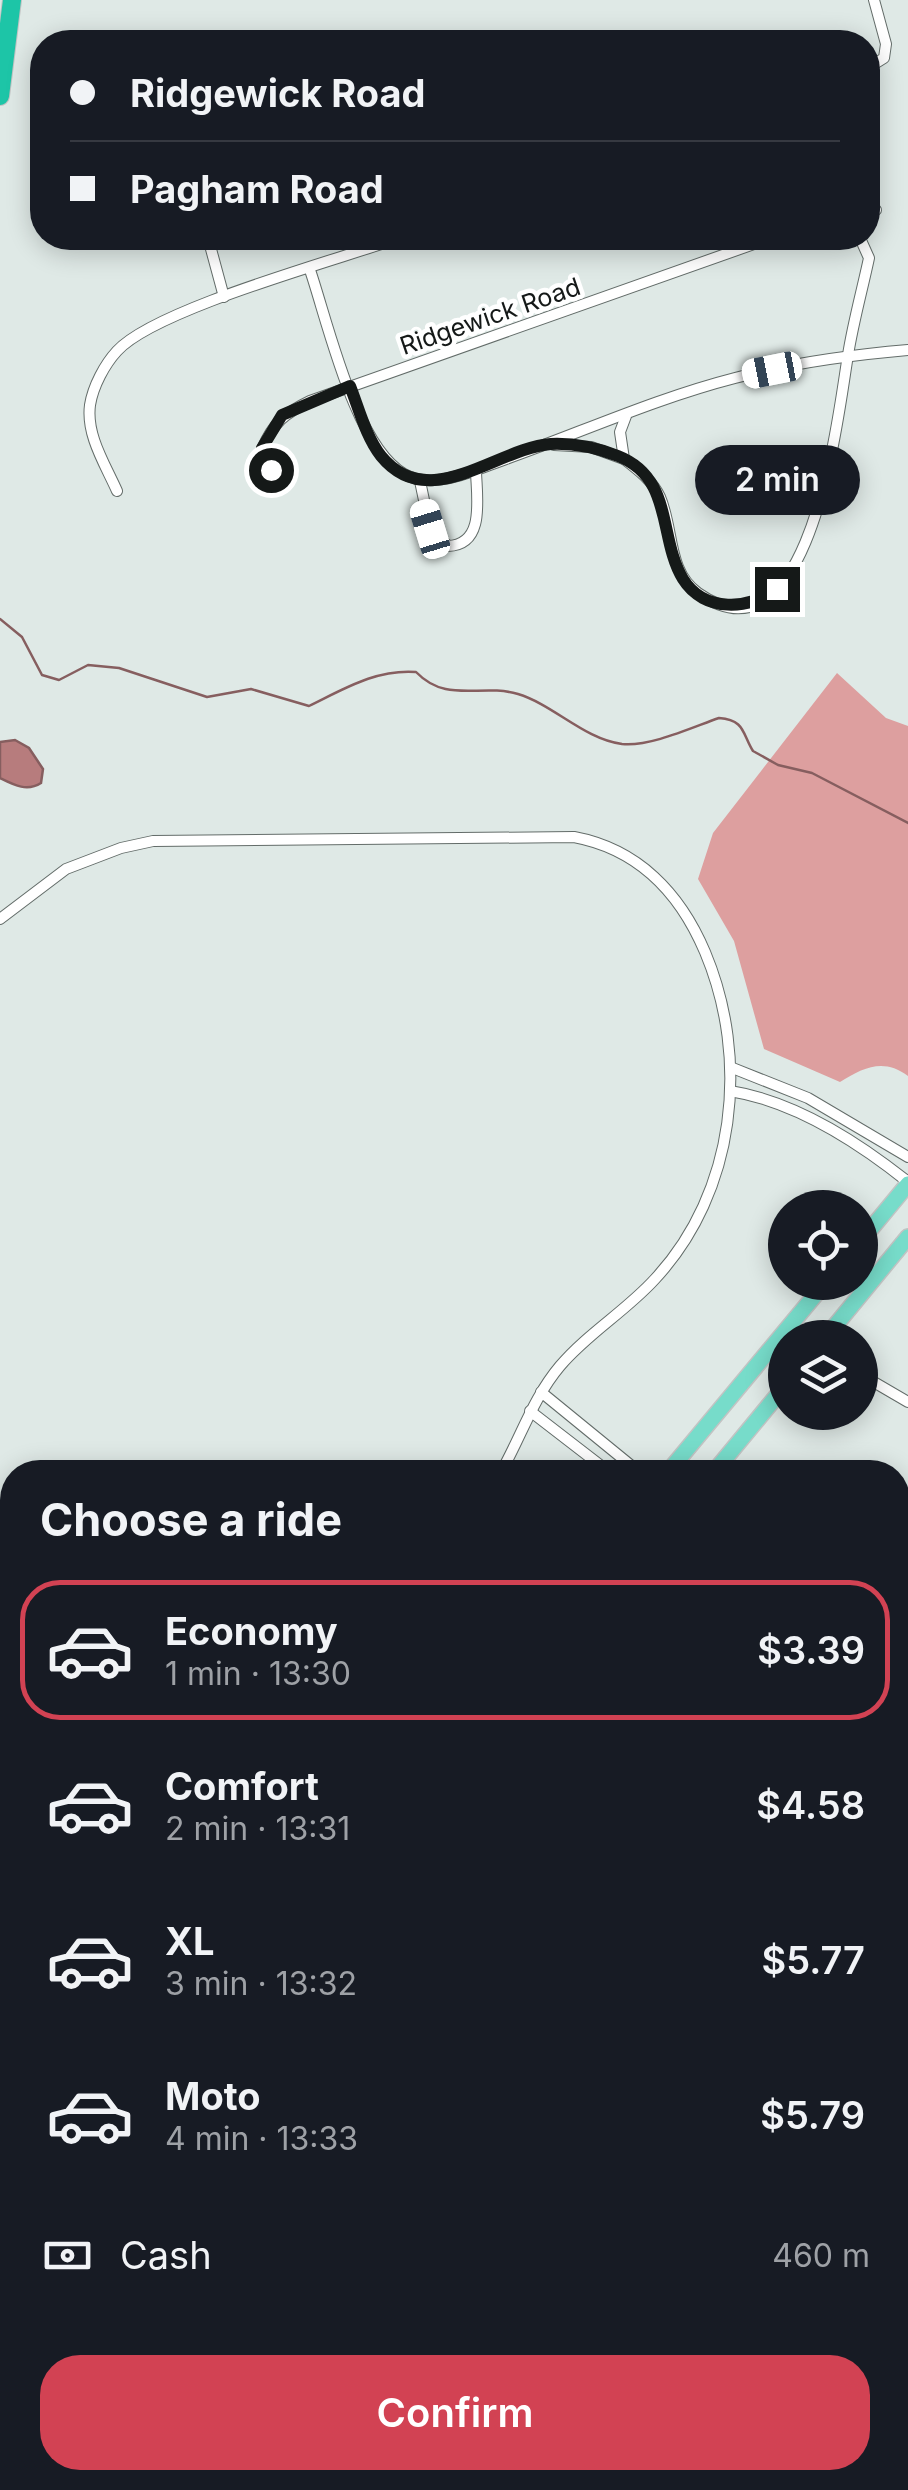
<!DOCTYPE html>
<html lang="en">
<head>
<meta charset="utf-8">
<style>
	:root { --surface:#171b24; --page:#20242c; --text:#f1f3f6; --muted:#9ea1a6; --line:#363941; --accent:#d24253 }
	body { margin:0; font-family:Inter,sans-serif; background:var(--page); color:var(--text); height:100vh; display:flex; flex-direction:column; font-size:38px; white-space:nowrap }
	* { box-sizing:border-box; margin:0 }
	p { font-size:32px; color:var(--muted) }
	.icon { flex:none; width:55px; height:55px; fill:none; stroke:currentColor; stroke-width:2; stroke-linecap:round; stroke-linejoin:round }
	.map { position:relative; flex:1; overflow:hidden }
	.drawer { position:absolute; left:0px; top:1460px; width:910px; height:1030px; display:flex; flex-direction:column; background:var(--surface); border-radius:40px 40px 0 0; box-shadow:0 5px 25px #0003 }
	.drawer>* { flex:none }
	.guide { position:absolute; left:30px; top:30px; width:850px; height:220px; border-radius:40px; box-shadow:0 5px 25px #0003; display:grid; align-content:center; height:220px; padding:0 40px; background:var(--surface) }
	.controls { position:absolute; left:768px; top:1190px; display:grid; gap:20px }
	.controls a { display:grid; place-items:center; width:110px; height:110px; border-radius:50%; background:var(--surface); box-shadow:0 5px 25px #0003; font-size:50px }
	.end { position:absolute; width:45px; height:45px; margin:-22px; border:12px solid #151918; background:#fff; box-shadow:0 0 0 5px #fff }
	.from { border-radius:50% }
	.bubble { position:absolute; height:70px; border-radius:35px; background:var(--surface); box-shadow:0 5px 25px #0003; font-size:32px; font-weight:600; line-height:70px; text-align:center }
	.car { position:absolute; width:30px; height:60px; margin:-30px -15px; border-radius:12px; box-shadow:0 0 8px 2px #0007; background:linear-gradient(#fff 24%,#345 0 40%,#fff 0 76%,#345 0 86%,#fff 0) }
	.guide b { display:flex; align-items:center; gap:35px; height:95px; font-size:38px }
	.guide b+b { border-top:2px solid var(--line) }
	.guide i { width:25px; height:25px; background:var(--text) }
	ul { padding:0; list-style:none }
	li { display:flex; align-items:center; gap:30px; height:140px; margin:0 20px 15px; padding:0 20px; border:5px solid transparent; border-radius:40px }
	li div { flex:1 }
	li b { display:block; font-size:38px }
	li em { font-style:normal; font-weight:600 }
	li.active { border-color:var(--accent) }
	li>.icon { width:90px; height:90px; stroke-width:1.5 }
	h2 { padding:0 40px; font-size:45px; line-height:120px }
	.pay { display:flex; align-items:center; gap:25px; height:110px; padding:0 40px; font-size:38px }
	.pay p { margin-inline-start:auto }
	.button { display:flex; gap:20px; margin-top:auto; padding:20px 40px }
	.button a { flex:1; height:115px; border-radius:40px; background:var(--accent); color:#fff; font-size:40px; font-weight:600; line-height:115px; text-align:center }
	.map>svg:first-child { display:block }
	.forest { fill:#dd9f9f }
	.water { fill:#b77c7d; stroke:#865e5f; stroke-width:2.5 }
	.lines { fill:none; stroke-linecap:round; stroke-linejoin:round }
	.stream { stroke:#865e5f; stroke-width:2.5 }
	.street-casing { stroke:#636c69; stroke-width:12 }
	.secondary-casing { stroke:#636c69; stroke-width:16 }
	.primary-casing { stroke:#c2c3c3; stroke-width:18 }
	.highway-casing { stroke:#c2c3c3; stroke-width:20 }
	.street { stroke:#fff; stroke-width:10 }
	.secondary { stroke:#fff; stroke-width:14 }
	.primary { stroke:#77dcca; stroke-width:15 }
	.highway { stroke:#1dc5a7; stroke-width:18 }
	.route { stroke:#151918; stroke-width:12 }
	.labels { text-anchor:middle; stroke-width:9; stroke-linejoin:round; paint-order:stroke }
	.street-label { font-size:25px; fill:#151918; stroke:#fff }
</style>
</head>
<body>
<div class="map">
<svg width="908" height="2490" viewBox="0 0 908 2490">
	<rect width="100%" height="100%" fill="#dfe9e6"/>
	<g class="forest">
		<path d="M837,673L886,718L908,726V1076C884,1058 864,1067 840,1082L764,1049L734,941L698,879L713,833Z"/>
		<polygon points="0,1863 12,1876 12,2075 0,2066"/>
		<path d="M0,2129C24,2159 16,2216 0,2248Z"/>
	</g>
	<path class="water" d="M15,740L29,748L43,769L41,783C27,792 14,785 0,778V742Z"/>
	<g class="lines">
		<path class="stream" d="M0,619L22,637L42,675L59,680L88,665L119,668L207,697L251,689L309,706C344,689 376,669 416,672C447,704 480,683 518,694C554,705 584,739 622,744C650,747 693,727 719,718C745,720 742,733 753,751L778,765L812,773L908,823"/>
		<g class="street-casing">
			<g id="street">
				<polyline points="868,68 884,58 886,44 874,0"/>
				<polyline points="868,217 876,210"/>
				<polyline points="208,238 224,297"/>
				<path d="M310,270C328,323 355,446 404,474C434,491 477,469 506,459C582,432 657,398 735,378C792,363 850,355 908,350"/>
				<polyline points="554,445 591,447 624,459 620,432 626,416"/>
				<path d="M624,459C637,469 653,481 660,497C674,529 667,571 698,593C811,673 838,414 848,355C853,323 862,291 869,258L860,238"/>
				<path d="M271,470L262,449C273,423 285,413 310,401L771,238"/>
				<path d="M420,481L430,529L448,546C485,545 477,499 476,472"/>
				<path d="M117,491C105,464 86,435 90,405C93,386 105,364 117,351C155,309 337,260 399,238"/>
				<path d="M0,919L66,869L121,848L153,841L574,837C638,849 680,893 705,952C750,1059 736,1192 655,1279C626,1311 588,1333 560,1366C533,1398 521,1437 501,1472"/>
				<polyline points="730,1067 808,1098 908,1157"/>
				<path d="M730,1091C794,1101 858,1142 908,1182"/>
				<polyline points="860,1374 908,1402"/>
				<polyline points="541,1392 639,1472"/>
				<polyline points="530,1411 609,1472"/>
				<polyline points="0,1687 12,1701"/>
				<polyline points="0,1723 12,1736"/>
				<polyline points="0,1748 12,1761"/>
				<polyline points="898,1995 908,1997"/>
				<polyline points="898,2139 908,2147"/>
				<polyline points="898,2325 908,2308"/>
				<polyline points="461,2490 464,2478"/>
				<polyline points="797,2490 805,2478"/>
			</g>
		</g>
		<g class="secondary-casing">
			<g id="secondary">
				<polyline points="898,1621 908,1624"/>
				<polyline points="43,2490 44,2478"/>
				<polyline points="71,2490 73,2478"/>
			</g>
		</g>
		<g class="primary-casing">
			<g id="primary">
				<polyline points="860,1242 908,1184"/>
				<polyline points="825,1338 908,1237"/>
				<polyline points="668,1472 826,1282"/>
				<polyline points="714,1472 785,1386"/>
				<polyline points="0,2322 12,2307"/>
			</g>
		</g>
		<g class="highway-casing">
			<g id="highway">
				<polyline points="0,96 12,0"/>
				<polyline points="0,2086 12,2091"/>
				<polyline points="0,2113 12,2129"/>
				<polyline points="0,2267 12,2249"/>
				<polyline points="898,2469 908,2452"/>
				<polyline points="884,2490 892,2478"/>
			</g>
		</g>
		<use href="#street" class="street"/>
		<use href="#secondary" class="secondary"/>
		<use href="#primary" class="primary"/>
		<use href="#highway" class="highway"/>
	</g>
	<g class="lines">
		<path class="route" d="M271,470L262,448L282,415L350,386C359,409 366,437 381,456C429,515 496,448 551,444C574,443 597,448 618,456C674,478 658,538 683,579C704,613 750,610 777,589"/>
	</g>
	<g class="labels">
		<g class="street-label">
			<text transform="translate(490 316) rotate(-19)" y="9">Ridgewick Road</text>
		</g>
	</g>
</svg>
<div class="controls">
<a><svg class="icon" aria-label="locate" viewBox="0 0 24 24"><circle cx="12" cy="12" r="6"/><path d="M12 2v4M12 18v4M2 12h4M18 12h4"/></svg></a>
<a><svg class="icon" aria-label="layers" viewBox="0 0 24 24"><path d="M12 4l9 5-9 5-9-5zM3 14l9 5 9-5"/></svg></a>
</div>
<i class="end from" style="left:271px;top:470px"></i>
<i class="end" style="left:777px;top:589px"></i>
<div class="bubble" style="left:695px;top:445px;width:165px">2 min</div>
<i class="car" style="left:772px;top:370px;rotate:259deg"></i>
<i class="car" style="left:430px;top:529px;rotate:343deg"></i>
<div class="guide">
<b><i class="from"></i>Ridgewick Road</b>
<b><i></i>Pagham Road</b>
</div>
<section class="drawer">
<h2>Choose a ride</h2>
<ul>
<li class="active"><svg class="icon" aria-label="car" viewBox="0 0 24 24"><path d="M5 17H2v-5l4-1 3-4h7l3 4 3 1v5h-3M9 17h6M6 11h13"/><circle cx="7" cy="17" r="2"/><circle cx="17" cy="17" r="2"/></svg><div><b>Economy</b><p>1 min · 13:30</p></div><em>$3.39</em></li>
<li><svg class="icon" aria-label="car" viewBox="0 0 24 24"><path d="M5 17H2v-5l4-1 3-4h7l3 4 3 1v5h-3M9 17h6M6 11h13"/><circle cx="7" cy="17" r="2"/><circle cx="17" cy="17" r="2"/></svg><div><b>Comfort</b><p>2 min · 13:31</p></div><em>$4.58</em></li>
<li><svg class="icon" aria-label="car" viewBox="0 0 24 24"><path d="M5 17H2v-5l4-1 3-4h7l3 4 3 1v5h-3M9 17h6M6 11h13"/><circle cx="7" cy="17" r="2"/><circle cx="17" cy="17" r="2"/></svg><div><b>XL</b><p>3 min · 13:32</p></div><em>$5.77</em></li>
<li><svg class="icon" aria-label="car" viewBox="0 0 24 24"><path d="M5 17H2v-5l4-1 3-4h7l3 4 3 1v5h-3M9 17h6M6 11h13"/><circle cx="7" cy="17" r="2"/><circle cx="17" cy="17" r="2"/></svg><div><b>Moto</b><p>4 min · 13:33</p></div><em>$5.79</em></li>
</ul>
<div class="pay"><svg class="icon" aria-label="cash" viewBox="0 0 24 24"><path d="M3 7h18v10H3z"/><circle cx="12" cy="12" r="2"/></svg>Cash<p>460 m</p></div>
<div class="button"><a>Confirm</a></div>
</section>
</div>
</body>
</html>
